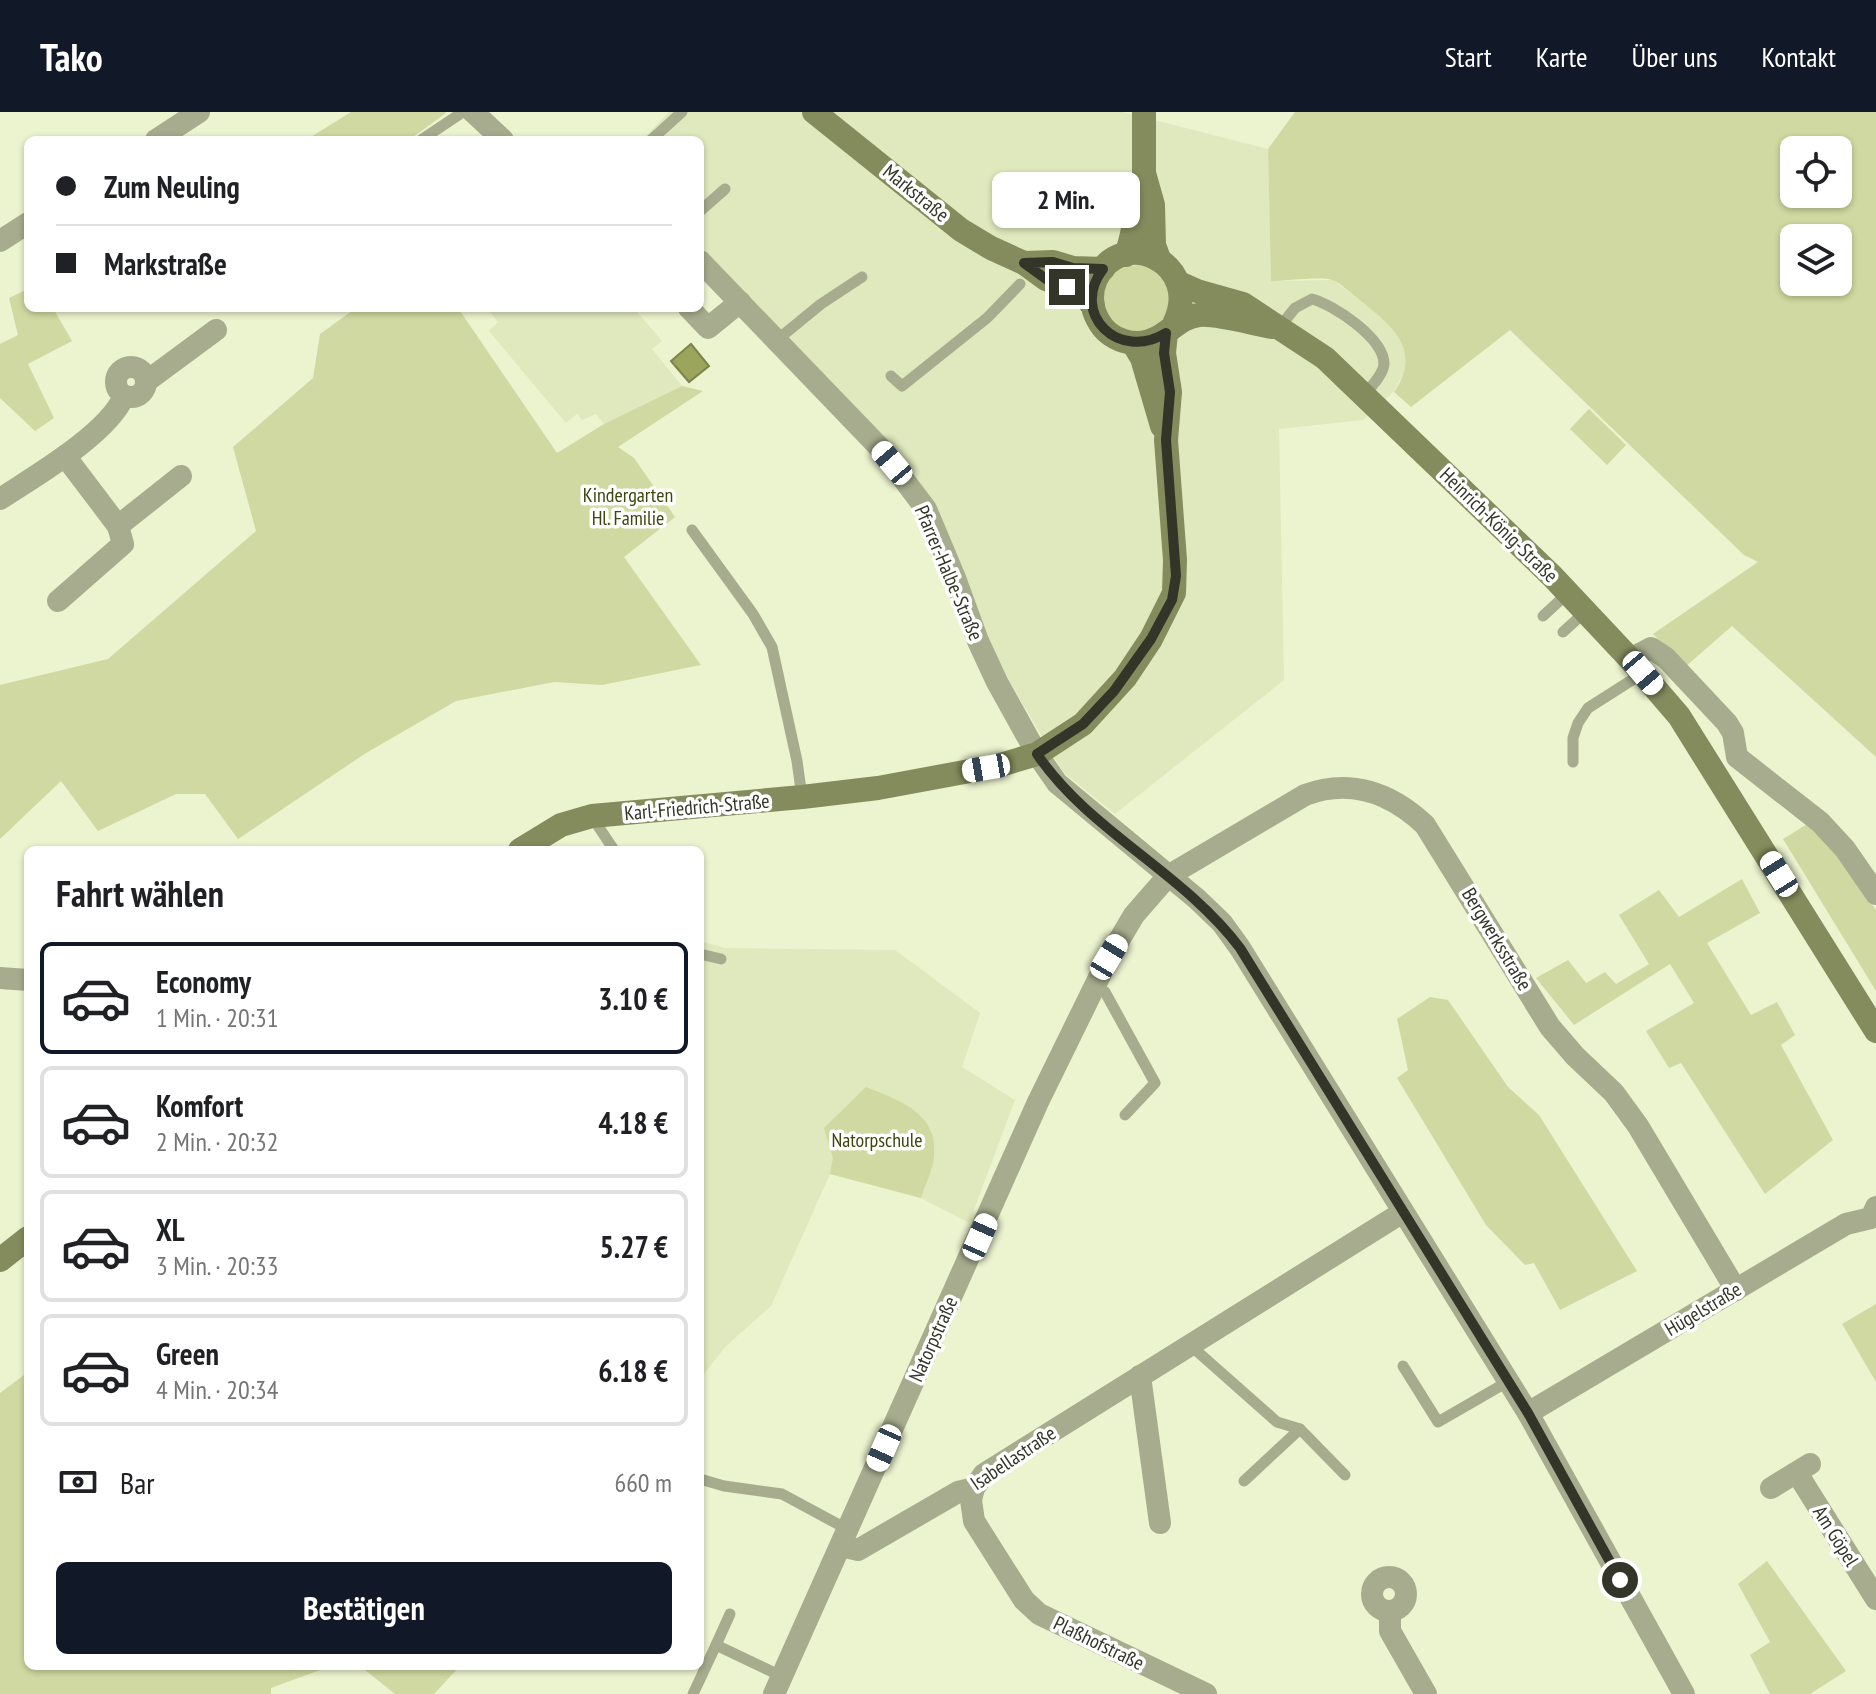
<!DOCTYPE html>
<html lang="de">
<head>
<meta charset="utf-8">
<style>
	:root { --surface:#fff; --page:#f2f2f2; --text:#202124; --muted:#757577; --line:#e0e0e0; --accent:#111827 }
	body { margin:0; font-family:"PT Sans Narrow",sans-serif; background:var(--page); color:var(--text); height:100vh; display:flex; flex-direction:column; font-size:30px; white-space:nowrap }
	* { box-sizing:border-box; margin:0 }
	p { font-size:26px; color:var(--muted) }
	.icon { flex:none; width:44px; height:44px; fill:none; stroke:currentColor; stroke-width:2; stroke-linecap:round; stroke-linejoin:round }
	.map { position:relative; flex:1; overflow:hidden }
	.details { position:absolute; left:24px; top:734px; width:680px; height:824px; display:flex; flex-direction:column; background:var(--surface); border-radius:12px; box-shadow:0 2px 6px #0004 }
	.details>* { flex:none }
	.hud { position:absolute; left:24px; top:24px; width:680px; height:176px; border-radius:12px; box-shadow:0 2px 6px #0004; display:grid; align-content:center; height:176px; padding:0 32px; background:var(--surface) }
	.controls { position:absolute; left:1780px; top:24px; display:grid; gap:16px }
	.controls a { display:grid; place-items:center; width:72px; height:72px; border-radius:12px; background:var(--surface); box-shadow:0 2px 6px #0004; font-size:40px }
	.end { position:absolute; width:36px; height:36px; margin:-18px; border:10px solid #323527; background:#fff; box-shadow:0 0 0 4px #fff }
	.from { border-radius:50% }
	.bubble { position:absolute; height:56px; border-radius:12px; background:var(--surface); box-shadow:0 2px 6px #0004; font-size:26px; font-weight:800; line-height:56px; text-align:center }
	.car { position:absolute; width:24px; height:48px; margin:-24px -12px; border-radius:10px; box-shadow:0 0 6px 2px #0007; background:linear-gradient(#fff 24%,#345 0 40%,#fff 0 76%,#345 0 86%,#fff 0) }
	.hud b { display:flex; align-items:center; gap:28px; height:76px; font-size:30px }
	.hud b+b { border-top:2px solid var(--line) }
	.hud i { width:20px; height:20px; background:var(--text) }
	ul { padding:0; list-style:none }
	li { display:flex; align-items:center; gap:24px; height:112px; margin:0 16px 12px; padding:0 16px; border:4px solid var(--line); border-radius:12px }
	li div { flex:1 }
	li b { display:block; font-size:30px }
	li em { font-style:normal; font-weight:800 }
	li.on { border-color:var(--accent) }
	li>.icon { width:72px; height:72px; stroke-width:1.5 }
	h2 { padding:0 32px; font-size:36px; line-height:96px }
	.pay { display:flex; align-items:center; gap:20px; height:88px; padding:0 32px; font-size:30px }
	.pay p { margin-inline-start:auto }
	.cta { display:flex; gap:16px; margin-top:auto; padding:16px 32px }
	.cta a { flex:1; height:92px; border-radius:12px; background:var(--accent); color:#fff; font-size:32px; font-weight:800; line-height:92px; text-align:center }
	header { display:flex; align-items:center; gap:48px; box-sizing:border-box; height:112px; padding:0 40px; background:var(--accent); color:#fff }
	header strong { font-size:38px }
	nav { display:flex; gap:44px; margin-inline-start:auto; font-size:28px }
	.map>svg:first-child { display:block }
	.built { fill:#e0e8bd }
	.green { fill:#d0d9a1; fill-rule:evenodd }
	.water { fill:#9ba55c; stroke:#7c834c; stroke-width:2 }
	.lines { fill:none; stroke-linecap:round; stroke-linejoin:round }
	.lane { stroke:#a6ac8d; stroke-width:11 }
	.street { stroke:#a6ac8d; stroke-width:22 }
	.secondary { stroke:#848b5d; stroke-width:24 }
	.route { stroke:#323527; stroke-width:10 }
	.labels { text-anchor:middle; stroke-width:7; stroke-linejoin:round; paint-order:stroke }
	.street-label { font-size:20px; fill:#323527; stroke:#fff }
	.park-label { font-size:20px; fill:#3f450d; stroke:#fff }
</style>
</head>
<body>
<header>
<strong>Tako</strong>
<nav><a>Start</a><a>Karte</a><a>Über uns</a><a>Kontakt</a></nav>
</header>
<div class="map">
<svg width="1876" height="1582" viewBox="0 0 1876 1582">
	<rect width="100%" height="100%" fill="#ecf3cf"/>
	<g class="built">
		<polygon points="669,0 1123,0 1268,37 1271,169 1333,168 1388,210 1402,231 1408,254 1393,280 1363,308 1279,317 1284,568 1115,702 1063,660 1006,564 976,500 950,432 700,140 700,28 642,28"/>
		<polygon points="487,196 634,196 662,229 652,237 682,274 604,312 596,302 582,308 577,302 566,311 489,219 498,210"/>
		<polygon points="700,829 725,836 895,838 980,901 962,955 1015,988 969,1111 921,1086 830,1062 771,1194 726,1234 700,1267"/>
	</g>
	<g class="green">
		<polygon points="351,0 445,0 446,1 409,28 306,28"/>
		<path d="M1295,0H1876V645L1732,514L1685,555L1653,522L1758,450L1744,443L1510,218L1411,295L1394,280C1424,237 1390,212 1357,186C1350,181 1340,170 1332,168C1321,164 1284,169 1271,169L1268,37ZM1794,38H1838V82H1794ZM1794,126H1838V170H1794Z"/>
		<path d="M1149,153L1170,172L1167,208L1143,224L1108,211L1100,184C1115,155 1116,154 1149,153Z"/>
		<polygon points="28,177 28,196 53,196 72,229 28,252 54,306 35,319 0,286 0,232 18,223 9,186"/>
		<polygon points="356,196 458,196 557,341 604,312 682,274 703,279 618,335 634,346 675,405 624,445 701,553 602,573 554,570 456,589 366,641 238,727 205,682 176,682 98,719 61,669 0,727 0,573 108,547 256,419 233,335 313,266 320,222"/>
		<polygon points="1589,297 1626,333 1607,353 1570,317"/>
		<polygon points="1809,711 1824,724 1876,798 1876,879 1783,727"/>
		<polygon points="1742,767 1760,801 1707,831 1751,903 1777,890 1795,923 1781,933 1833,1028 1765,1082 1681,951 1669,956 1646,919 1694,891 1670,852 1574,913 1536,866 1568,848 1586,871 1605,860 1616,872 1649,852 1619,803 1659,778 1679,805"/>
		<polygon points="1430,885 1448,888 1508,975 1539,1003 1637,1159 1560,1198 1534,1151 1525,1153 1486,1113 1397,966 1408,958 1397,907"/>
		<path d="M866,975C898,988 939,1001 934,1044C933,1058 925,1073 921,1086L830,1062L833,1046L824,1016Z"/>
		<polygon points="1876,1192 1876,1270 1842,1212"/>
		<polygon points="28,1260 28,1554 331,1554 271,1576 271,1582 0,1582 0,1281"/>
		<polygon points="1767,1449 1846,1559 1810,1582 1770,1582 1750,1543 1770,1530 1738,1472"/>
		<polygon points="360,1554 460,1554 434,1582 395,1582"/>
	</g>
	<polygon class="water" points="691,232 709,254 689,270 671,249"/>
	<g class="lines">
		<g class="lane">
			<polyline points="421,28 463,0"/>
			<polyline points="651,28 682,0"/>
			<polyline points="700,99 725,77"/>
			<path d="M1279,216L1295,196L1312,187C1334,193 1384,226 1384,252C1383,263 1371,275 1364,283"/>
			<polyline points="777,228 821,192 862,165"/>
			<polyline points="891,264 902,274 987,206 1020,172"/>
			<polyline points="692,418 753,502 772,535 797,649 802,685"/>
			<polyline points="1543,504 1568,481"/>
			<polyline points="1563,520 1585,500"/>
			<polyline points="1573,650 1573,626 1578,611 1588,596 1643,561"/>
			<polyline points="592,705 614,738"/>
			<polyline points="700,842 721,847"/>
			<polyline points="1094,873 1105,880 1155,971 1125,1003"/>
			<polyline points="1190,1233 1277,1310 1300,1317 1345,1363"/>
			<polyline points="1403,1254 1438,1310 1509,1269"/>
			<polyline points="700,1367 724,1374 782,1382 847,1417"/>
			<polyline points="1244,1369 1300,1317"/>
			<polyline points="716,1533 730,1502"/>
			<polyline points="693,1582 716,1533 781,1564"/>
		</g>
		<g class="street">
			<polyline points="473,0 503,28"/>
			<polyline points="156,28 199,0"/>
			<polyline points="0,129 28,111"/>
			<polyline points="700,149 880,336 926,397 955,466 978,529 997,570 1037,642 1057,671 1197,787 1222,811 1240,836 1528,1301 1684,1582"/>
			<polyline points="689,196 708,216 740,190"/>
			<circle cx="131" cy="270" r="15"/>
			<polyline points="147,269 216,218"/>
			<path d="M0,387C35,364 108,322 124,284"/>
			<polyline points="118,414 181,364"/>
			<polyline points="58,489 123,432 118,414 65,344"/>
			<polyline points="1630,547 1651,536 1666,546 1727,611 1733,621 1737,645 1820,710 1845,737 1876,782"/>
			<polyline points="0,866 28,868"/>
			<polyline points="1140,1264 1160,1411"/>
			<polyline points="1528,1301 1846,1112 1871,1106 1876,1095"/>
			<polyline points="1797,1361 1876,1487"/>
			<polyline points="1771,1376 1810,1352"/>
			<polyline points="841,1434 858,1438 958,1380 974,1376"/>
			<circle cx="1389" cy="1482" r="17"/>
			<polyline points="1390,1499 1390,1519 1426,1582"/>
			<path d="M774,1582L1038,990L1109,845L1134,803L1168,764L1305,683C1350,666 1391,681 1425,713L1550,915L1575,944L1614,981L1638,1014L1736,1178"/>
			<polyline points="1206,1582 1039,1502 1024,1488 974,1409 971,1388 974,1376 984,1362 1403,1100"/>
		</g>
		<g class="secondary">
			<polyline points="814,0 961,118 991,136 1024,151 1046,167 1081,180 1093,194"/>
			<polyline points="1144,0 1144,61 1153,93 1154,133 1159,147"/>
			<path d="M1126,143C1136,117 1136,90 1144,63"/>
			<polyline points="1024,151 1053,150 1073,156 1103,157"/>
			<polyline points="1179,171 1197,179 1243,192 1325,246 1553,465 1630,547 1679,604 1876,919"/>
			<path d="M1174,212C1204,152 1122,112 1096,167C1090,180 1091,196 1098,208C1109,229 1136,237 1157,226C1171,219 1181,205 1199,203C1216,201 1254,212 1272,215"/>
			<polyline points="1133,231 1142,246 1162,314"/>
			<polyline points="520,738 561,713 592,704 802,685 878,676 997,654 1037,642 1083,612 1125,566 1151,527 1174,481 1175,448 1166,328 1170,280 1164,241 1166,221"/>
			<polyline points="0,1148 28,1126"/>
		</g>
	</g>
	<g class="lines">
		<path class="route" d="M1067,175L1046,167L1024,151L1053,150L1073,156L1103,157C1069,202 1119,250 1166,221L1164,241L1170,280L1166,328L1176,464L1172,488L1151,527L1114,579L1083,612L1037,642C1089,719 1183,760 1240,836L1528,1301L1620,1468"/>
	</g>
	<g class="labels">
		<g class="street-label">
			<text transform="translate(916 81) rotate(39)" y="7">Markstraße</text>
			<text transform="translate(1499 413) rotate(44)" y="7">Heinrich-König-Straße</text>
			<text transform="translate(949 461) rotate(67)" y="7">Pfarrer-Halbe-Straße</text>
			<text transform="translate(697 695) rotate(-5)" y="7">Karl-Friedrich-Straße</text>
			<text transform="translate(1497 827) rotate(59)" y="7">Bergwerksstraße</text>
			<text transform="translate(1703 1197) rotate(-31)" y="7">Hügelstraße</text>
			<text transform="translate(933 1227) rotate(-66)" y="7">Natorpstraße</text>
			<text transform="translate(1013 1346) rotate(-34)" y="7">Isabellastraße</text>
			<text transform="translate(1836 1424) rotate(58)" y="7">Am Göpel</text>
			<text transform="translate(1099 1531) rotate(26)" y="7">Plaßhofstraße</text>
		</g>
		<g class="park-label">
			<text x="628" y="390">Kindergarten<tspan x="628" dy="23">Hl. Familie</tspan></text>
			<text x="877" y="1035">Natorpschule</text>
		</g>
	</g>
</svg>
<div class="controls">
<a><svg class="icon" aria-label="locate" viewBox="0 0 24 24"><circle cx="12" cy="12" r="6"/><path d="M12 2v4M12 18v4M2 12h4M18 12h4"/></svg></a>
<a><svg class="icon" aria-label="layers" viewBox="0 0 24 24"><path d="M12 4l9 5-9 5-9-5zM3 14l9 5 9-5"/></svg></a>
</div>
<i class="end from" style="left:1620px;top:1468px"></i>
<i class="end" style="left:1067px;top:175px"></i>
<div class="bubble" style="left:992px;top:60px;width:148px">2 Min.</div>
<i class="car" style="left:892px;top:351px;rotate:320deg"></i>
<i class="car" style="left:1643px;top:561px;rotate:140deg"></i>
<i class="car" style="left:986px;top:656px;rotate:260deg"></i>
<i class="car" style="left:1779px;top:762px;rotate:328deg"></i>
<i class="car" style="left:1109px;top:845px;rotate:31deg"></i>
<i class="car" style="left:980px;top:1125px;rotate:24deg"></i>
<i class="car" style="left:884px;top:1336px;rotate:204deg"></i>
<div class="hud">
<b><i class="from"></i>Zum Neuling</b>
<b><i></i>Markstraße</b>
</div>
<section class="details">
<h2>Fahrt wählen</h2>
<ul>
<li class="on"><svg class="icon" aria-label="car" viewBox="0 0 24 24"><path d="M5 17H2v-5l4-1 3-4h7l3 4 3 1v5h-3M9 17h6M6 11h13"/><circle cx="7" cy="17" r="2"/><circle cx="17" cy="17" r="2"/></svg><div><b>Economy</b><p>1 Min. · 20:31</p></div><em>3.10 €</em></li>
<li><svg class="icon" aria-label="car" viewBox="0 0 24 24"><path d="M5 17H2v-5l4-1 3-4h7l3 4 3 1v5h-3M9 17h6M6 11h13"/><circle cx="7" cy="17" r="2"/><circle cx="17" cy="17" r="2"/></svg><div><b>Komfort</b><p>2 Min. · 20:32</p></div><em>4.18 €</em></li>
<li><svg class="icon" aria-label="car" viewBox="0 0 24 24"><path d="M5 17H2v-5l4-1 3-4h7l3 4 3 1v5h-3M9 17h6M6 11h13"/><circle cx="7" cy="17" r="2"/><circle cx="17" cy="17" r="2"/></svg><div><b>XL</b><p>3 Min. · 20:33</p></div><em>5.27 €</em></li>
<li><svg class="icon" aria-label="car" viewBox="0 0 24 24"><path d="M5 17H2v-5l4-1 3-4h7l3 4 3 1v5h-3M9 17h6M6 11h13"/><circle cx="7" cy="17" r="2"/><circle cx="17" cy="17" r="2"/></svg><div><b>Green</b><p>4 Min. · 20:34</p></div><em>6.18 €</em></li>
</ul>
<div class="pay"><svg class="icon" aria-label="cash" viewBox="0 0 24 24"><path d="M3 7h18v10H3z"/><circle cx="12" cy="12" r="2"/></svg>Bar<p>660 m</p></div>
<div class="cta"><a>Bestätigen</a></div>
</section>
</div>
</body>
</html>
